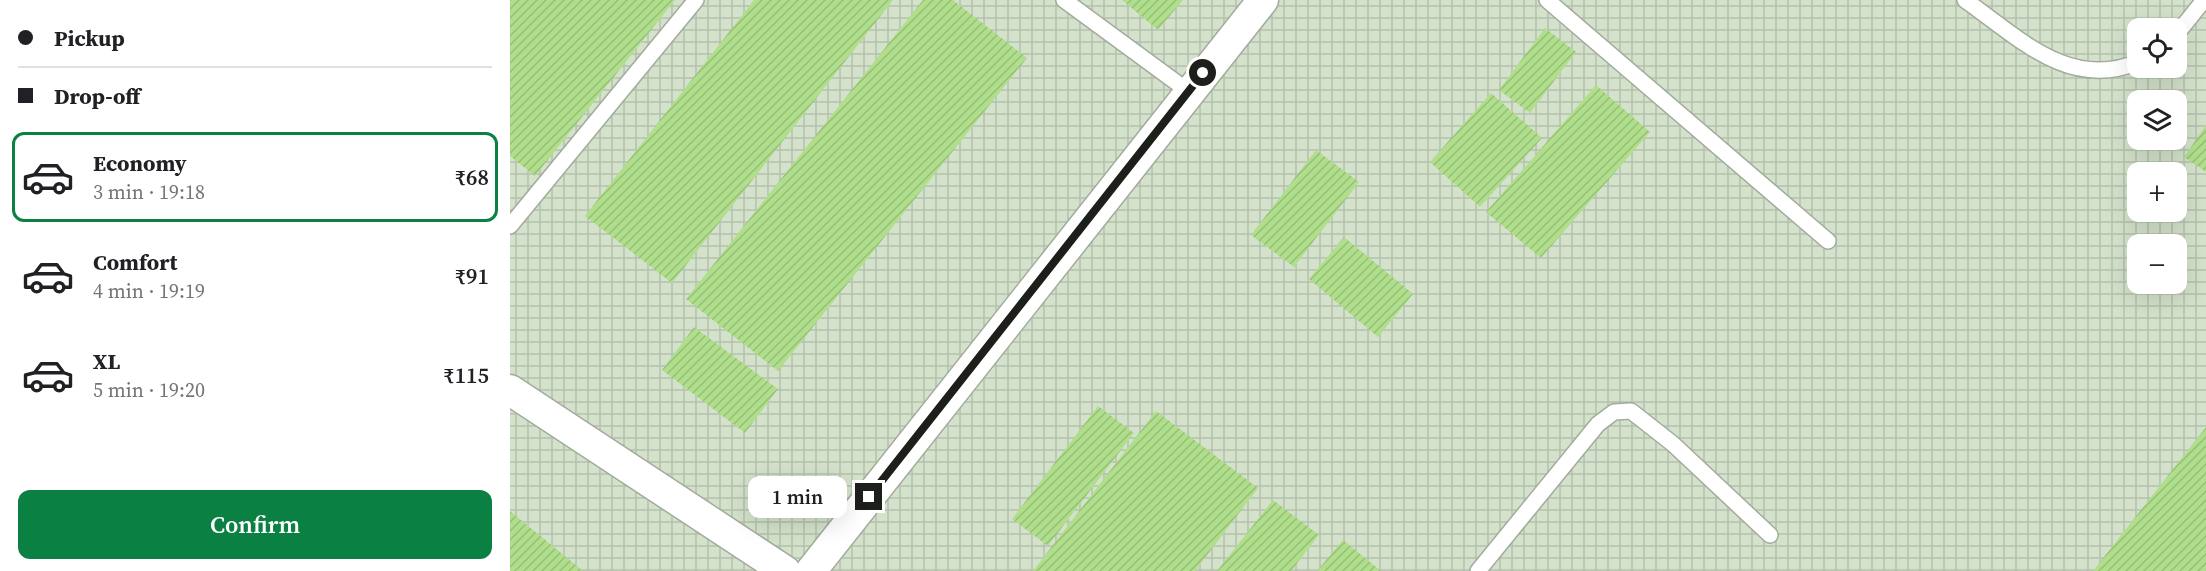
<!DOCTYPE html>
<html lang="en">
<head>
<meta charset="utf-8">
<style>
	:root { --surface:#fff; --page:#f6f6f6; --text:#202124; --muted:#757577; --line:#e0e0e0; --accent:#0b8043 }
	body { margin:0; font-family:"Source Serif 4",serif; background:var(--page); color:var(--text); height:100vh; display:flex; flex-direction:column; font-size:22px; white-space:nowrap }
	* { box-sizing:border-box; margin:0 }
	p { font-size:20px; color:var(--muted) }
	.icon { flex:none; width:33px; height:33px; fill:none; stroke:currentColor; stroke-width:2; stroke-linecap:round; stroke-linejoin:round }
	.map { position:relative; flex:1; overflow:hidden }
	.sheet { display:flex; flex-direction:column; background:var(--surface); width:510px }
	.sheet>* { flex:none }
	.guide { display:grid; align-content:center; height:132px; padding:0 18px; background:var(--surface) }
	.buttons { position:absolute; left:1617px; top:18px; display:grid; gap:12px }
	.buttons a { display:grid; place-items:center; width:60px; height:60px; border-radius:12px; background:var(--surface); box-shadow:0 6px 24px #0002; font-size:30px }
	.end { position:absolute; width:27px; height:27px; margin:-14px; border:8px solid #1c1f1a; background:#fff; box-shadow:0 0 0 3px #fff }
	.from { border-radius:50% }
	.bubble { position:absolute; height:42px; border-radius:12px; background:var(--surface); box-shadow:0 6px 24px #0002; font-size:20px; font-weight:600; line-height:42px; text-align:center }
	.guide b { display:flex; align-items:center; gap:21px; height:57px; font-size:22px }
	.guide b+b { border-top:2px solid var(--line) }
	.guide i { width:15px; height:15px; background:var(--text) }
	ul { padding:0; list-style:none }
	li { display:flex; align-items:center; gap:18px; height:90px; margin:0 12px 9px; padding:0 6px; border:3px solid transparent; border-radius:12px }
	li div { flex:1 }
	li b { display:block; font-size:22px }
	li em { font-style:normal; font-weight:600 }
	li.current { border-color:var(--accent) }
	li>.icon { width:54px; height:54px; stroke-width:1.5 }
	.button { display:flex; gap:12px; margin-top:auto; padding:12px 18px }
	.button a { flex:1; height:69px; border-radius:12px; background:var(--accent); color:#fff; font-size:24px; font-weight:600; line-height:69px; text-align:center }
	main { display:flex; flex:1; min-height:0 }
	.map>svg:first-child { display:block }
	.industrial { fill:url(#industrial-grid); fill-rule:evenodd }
	.building { fill:url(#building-hatch) }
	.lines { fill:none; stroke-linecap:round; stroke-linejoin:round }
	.lane-casing { stroke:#a2ab9c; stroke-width:18 }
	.street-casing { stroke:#a2ab9c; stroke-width:33 }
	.lane { stroke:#fff; stroke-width:15 }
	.street { stroke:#fff; stroke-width:30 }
	.route { stroke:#1c1f1a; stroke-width:8 }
</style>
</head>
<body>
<main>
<section class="sheet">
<div class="guide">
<b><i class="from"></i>Pickup</b>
<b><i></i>Drop-off</b>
</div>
<ul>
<li class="current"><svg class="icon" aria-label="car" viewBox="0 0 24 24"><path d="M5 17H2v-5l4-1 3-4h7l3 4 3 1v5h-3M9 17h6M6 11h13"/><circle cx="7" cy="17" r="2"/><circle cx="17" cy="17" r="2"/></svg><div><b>Economy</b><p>3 min · 19:18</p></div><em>₹68</em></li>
<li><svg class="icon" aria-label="car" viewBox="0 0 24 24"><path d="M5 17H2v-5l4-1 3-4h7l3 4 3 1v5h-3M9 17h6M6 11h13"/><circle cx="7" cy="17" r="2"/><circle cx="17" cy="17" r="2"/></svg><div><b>Comfort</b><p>4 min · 19:19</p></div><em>₹91</em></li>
<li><svg class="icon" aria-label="car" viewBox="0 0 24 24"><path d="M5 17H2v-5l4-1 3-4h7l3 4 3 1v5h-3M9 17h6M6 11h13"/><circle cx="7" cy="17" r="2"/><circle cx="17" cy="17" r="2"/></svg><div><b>XL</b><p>5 min · 19:20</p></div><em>₹115</em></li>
</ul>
<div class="button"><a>Confirm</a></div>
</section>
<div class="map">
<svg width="1696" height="571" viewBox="0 0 1696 571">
	<defs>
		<pattern id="industrial-grid" width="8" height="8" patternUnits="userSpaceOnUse" patternTransform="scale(1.5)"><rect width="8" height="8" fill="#d4e2cb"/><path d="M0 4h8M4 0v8" fill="none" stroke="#b5c1ae"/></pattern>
		<pattern id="building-hatch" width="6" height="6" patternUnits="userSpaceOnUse" patternTransform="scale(1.5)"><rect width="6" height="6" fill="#b0df8c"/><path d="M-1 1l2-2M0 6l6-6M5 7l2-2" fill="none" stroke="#97bf78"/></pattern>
	</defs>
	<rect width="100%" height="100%" fill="#e4eedd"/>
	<path class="industrial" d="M0,0H1696V571H0ZM1628,28H1666V68H1628ZM1628,100H1666V140H1628ZM1628,172H1666V212H1628ZM1628,244H1666V284H1628Z"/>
	<g class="building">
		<polygon points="0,0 165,0 25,176 0,156"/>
		<polygon points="244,0 383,0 162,283 75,216"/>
		<polygon points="413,0 443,0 517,58 268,371 176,299"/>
		<polygon points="612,0 673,0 648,30"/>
		<polygon points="1035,28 1066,52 1020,113 989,90"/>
		<polygon points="1086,85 1140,132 1031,258 976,212"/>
		<polygon points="981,93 1032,138 970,207 920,162"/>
		<polygon points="1696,125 1696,172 1674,157"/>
		<polygon points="806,150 849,182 784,267 741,235"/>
		<polygon points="834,237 903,294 868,337 799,279"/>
		<polygon points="184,327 268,389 235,433 152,370"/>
		<polygon points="588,406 624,433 538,546 502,519"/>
		<polygon points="646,411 748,488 685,571 523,571"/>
		<polygon points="1696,427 1696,571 1583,571"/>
		<polygon points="763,500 809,535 781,571 707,571"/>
		<polygon points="0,511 73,571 0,571"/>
		<polygon points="833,540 871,571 807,571"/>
	</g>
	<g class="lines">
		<g class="lane-casing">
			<g id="lane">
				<polyline points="554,0 678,91"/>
				<polyline points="1037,0 1318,241"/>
				<path d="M1455,0C1508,37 1559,91 1628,62"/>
				<polyline points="1666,35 1694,0"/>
				<polyline points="0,226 186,0"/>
				<polyline points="968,571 1088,424 1104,412 1121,411 1163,444 1260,535"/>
			</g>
		</g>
		<g class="street-casing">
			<g id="street">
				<polyline points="0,390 275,571"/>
				<polyline points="301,571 753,0"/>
			</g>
		</g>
		<use href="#lane" class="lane"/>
		<use href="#street" class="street"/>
	</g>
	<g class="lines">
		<polyline class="route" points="359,497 693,73"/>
	</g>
</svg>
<div class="buttons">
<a><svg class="icon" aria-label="locate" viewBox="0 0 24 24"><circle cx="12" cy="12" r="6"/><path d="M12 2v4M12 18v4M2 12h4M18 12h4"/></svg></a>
<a><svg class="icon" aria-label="layers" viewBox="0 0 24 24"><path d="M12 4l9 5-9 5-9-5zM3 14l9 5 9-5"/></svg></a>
<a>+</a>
<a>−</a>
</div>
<i class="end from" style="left:693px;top:73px"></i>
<i class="end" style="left:359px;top:497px"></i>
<div class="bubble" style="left:238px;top:476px;width:99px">1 min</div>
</div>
</main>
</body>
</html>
